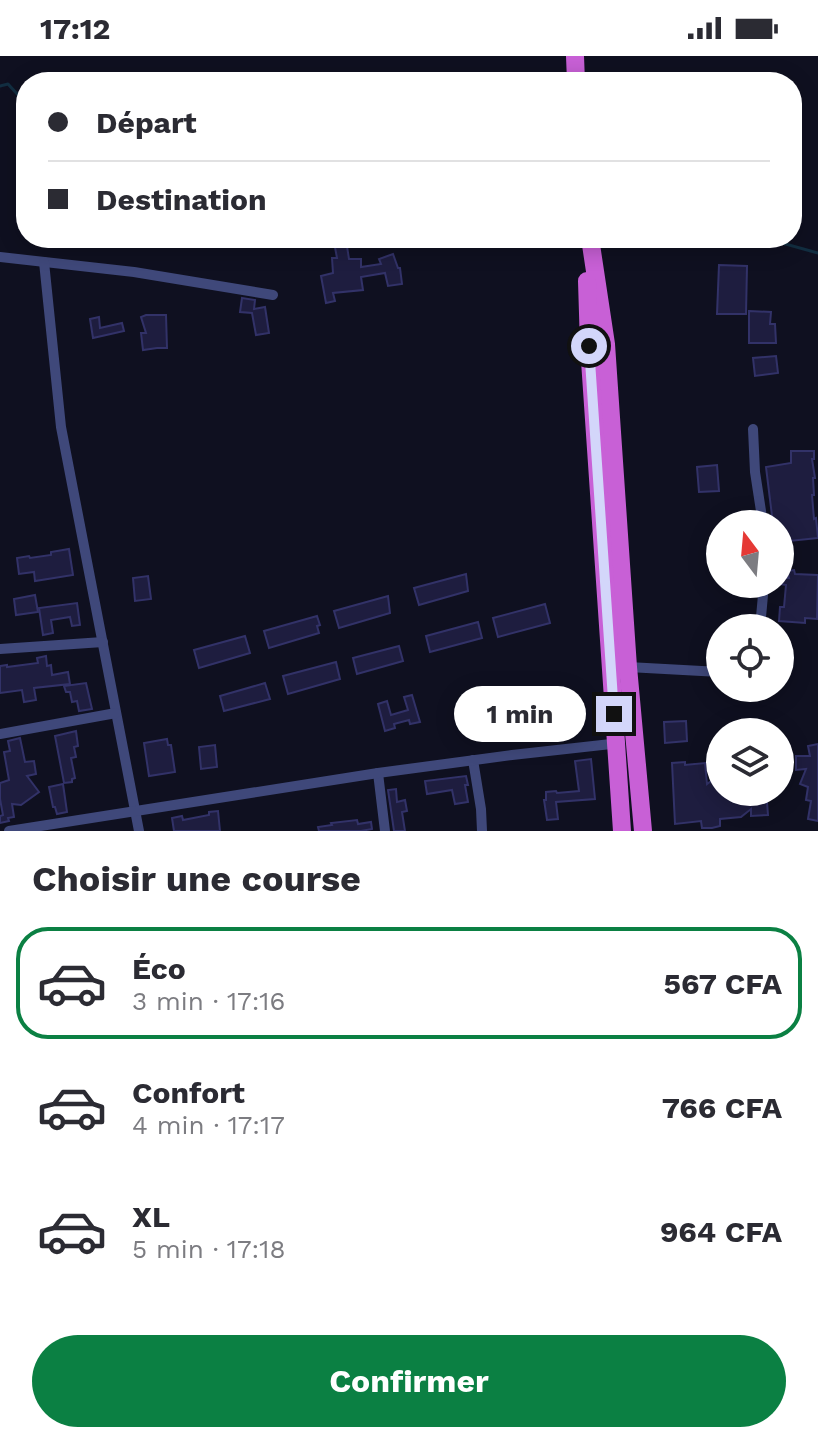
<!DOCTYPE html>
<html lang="fr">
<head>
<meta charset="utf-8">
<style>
	:root { --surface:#fff; --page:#f2f2f3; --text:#2b2b33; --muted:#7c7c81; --line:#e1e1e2; --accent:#0b8043 }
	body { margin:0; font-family:"Work Sans",sans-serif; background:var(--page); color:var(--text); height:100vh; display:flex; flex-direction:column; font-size:30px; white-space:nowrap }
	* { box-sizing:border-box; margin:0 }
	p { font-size:26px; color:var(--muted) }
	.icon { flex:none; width:44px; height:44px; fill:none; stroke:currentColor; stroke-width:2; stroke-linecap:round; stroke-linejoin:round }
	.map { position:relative; height:775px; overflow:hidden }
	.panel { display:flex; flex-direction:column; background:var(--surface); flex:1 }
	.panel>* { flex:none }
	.hud { position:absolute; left:16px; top:16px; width:786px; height:176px; border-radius:32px; box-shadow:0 4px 20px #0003; display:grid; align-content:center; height:176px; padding:0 32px; background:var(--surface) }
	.needle { width:52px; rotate:344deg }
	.tools { position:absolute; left:706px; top:454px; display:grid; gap:16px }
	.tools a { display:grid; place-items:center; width:88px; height:88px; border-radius:50%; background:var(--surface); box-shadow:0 4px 20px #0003; font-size:40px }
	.end { position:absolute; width:36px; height:36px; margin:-18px; border:10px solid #d3d6fa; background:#111; box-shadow:0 0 0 4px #111 }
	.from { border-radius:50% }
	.bubble { position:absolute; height:56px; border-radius:28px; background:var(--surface); box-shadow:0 4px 20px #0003; font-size:26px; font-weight:700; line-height:56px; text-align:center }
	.hud b { display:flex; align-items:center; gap:28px; height:76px; font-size:30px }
	.hud b+b { border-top:2px solid var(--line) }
	.hud i { width:20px; height:20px; background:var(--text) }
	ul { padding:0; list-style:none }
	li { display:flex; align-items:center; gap:24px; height:112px; margin:0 16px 12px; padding:0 16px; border:4px solid transparent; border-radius:32px }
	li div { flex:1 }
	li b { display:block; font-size:30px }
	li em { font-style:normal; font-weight:700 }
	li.current { border-color:var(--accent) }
	li>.icon { width:72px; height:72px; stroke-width:1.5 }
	h2 { padding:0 32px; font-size:36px; line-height:96px }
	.button { display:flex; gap:16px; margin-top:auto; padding:16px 32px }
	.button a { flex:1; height:92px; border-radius:48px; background:var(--accent); color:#fff; font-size:32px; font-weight:700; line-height:92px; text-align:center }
	.status { display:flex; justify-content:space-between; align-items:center; height:56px; padding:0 40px; background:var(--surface); direction:ltr }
	.status svg { height:22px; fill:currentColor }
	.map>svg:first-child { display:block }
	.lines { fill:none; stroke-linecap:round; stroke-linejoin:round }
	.stream { stroke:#122e41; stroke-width:3 }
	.building { fill:#1e1d3f; stroke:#323268; stroke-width:2 }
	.minor { stroke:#3f487a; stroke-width:10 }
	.trunk { stroke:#c860d6; stroke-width:18 }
	.route { stroke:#d3d6fa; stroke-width:10 }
</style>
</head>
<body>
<div class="status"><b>17:12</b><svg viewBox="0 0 49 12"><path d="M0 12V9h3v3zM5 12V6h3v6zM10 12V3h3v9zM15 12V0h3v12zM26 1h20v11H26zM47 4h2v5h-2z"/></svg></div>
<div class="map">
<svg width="818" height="775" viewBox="0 0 818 775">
	<rect width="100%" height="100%" fill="#0f1020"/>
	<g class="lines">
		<g class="stream">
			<polyline points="0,30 8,28 19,40 26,56"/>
			<polyline points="764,182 818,197"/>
		</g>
	</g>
	<g class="building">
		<polygon points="346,184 349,203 361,203 361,211 381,208 379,203 393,198 398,212 400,212 402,228 388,230 385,217 361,221 363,234 333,237 335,245 326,247 321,220 333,217 332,202 337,202 334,186"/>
		<polygon points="719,209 747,210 746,258 717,258"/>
		<polygon points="242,242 255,244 254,253 265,251 269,277 256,279 252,257 240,256"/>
		<polygon points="749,255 771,256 770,268 775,268 776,287 749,287"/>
		<polygon points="146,259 166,259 167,292 157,292 143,294 141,277 146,277 141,261"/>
		<polygon points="99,261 100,272 122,267 124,275 93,282 90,263"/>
		<polygon points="776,300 778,317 755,320 753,302"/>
		<polygon points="791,395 814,395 814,403 812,403 815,422 813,422 814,439 812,439 814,463 816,462 818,482 780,486 780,468 773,468 766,411 791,407"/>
		<polygon points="717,409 719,435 699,436 697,411"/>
		<polygon points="69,493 73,519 35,525 34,516 19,518 17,502 29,500 30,502 51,499 51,496"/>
		<polygon points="794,514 795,518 818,519 817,563 805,562 805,567 779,565 780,551 784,551 786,529 780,528 780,521 789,522 787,515"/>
		<polygon points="466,518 468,535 419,549 414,532"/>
		<polygon points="148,520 151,543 135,545 133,522"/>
		<polygon points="35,539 38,556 16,559 14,543"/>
		<polygon points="388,540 390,557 339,572 334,555"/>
		<polygon points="77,547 80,569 72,570 70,561 51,564 53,577 43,579 39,552"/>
		<polygon points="545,548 550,567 498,581 493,562"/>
		<polygon points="317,560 320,569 317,570 319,577 269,592 264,575"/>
		<polygon points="478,566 482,582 430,596 426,580"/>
		<polygon points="245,580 250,597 199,612 194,594"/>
		<polygon points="399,590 403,605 357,618 353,602"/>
		<polygon points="46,600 47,610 51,609 52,619 68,616 70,628 34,632 36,644 24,646 22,634 0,637 0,610 7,609 7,611 38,607 37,602"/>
		<polygon points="336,606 340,623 288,638 283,620"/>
		<polygon points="86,627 92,653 79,655 77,645 72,646 70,636 66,636 64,630"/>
		<polygon points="265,627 270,643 224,655 220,640"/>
		<polygon points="412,639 420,666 410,668 409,664 394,668 395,672 385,675 378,648 387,645 391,659 408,654 404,641"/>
		<polygon points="686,665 687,685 665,687 664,666"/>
		<polygon points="76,675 78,690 74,691 76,701 71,702 75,722 72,723 72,726 64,727 55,680"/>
		<polygon points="20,682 25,706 34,705 36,718 27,720 39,736 21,749 12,748 14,761 8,762 9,765 0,767 0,760 3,759 0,743 0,727 9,724 4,696 10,695 8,685"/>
		<polygon points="167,683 168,689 171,689 175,716 149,720 144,687"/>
		<polygon points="818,688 818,765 808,763 811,745 806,744 808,731 800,728 806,713 796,714 796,700 810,700 808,690"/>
		<polygon points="215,689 217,711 201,713 199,691"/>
		<polygon points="591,703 595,743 556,746 558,763 547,764 544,744 546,744 546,736 556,735 557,737 579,735 575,705"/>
		<polygon points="685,706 685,709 705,707 707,728 720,718 720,736 764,736 764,746 767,746 768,759 751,760 751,753 741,761 720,763 720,770 712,772 702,772 701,765 675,768 672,707"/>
		<polygon points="466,720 468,729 465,729 468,746 455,748 452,734 427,738 425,725"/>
		<polygon points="63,728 67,756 57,758 55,751 53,751 49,731"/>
		<polygon points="396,733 397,746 405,744 407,755 402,756 405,775 394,775 388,734"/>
		<polygon points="218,755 220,775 174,775 172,762 182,760 183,764 209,759 209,756"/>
		<polygon points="357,764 358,768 371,766 372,773 361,775 319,775 318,771 332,769 331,767"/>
	</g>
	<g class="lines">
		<g class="minor">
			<polyline points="0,201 134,216 273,239"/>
			<polyline points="44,206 61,371 139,775"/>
			<polyline points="753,373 755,416 763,468"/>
			<polyline points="760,572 764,528"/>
			<polyline points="0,593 103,586"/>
			<polyline points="628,611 720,616"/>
			<polyline points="0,678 116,657"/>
			<polyline points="473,704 481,753 482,775"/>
			<polyline points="378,717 385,775"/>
			<polyline points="9,775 378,717 512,699 620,687"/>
		</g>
		<g class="trunk">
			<polyline points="575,0 576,26"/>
			<polyline points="590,182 606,288 628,611 643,775"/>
			<polyline points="587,225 589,290 622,775"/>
		</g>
	</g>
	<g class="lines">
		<polyline class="route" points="589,290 614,658"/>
	</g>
</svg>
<div class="tools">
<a><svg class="needle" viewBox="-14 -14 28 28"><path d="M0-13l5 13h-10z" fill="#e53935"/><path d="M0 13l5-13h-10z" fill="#7c7c81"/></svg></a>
<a><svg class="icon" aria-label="locate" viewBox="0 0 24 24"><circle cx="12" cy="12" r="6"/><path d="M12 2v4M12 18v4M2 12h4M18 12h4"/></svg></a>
<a><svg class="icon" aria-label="layers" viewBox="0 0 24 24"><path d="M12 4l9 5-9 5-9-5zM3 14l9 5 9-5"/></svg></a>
</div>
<i class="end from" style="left:589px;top:290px"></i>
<i class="end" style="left:614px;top:658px"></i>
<div class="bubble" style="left:454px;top:630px;width:132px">1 min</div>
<div class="hud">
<b><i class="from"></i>Départ</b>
<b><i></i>Destination</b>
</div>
</div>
<section class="panel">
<h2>Choisir une course</h2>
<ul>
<li class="current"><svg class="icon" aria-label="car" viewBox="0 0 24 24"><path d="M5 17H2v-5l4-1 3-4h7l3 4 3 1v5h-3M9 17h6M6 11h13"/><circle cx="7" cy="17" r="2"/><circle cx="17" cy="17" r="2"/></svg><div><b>Éco</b><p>3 min · 17:16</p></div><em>567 CFA</em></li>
<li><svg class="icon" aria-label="car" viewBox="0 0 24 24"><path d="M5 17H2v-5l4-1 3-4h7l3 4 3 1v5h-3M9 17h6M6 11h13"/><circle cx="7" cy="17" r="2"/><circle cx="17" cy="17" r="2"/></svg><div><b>Confort</b><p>4 min · 17:17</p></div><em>766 CFA</em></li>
<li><svg class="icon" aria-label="car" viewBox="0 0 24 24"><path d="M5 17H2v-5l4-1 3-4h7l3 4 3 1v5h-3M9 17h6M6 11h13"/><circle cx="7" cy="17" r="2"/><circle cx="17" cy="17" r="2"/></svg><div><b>XL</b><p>5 min · 17:18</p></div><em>964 CFA</em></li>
</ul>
<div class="button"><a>Confirmer</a></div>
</section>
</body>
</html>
